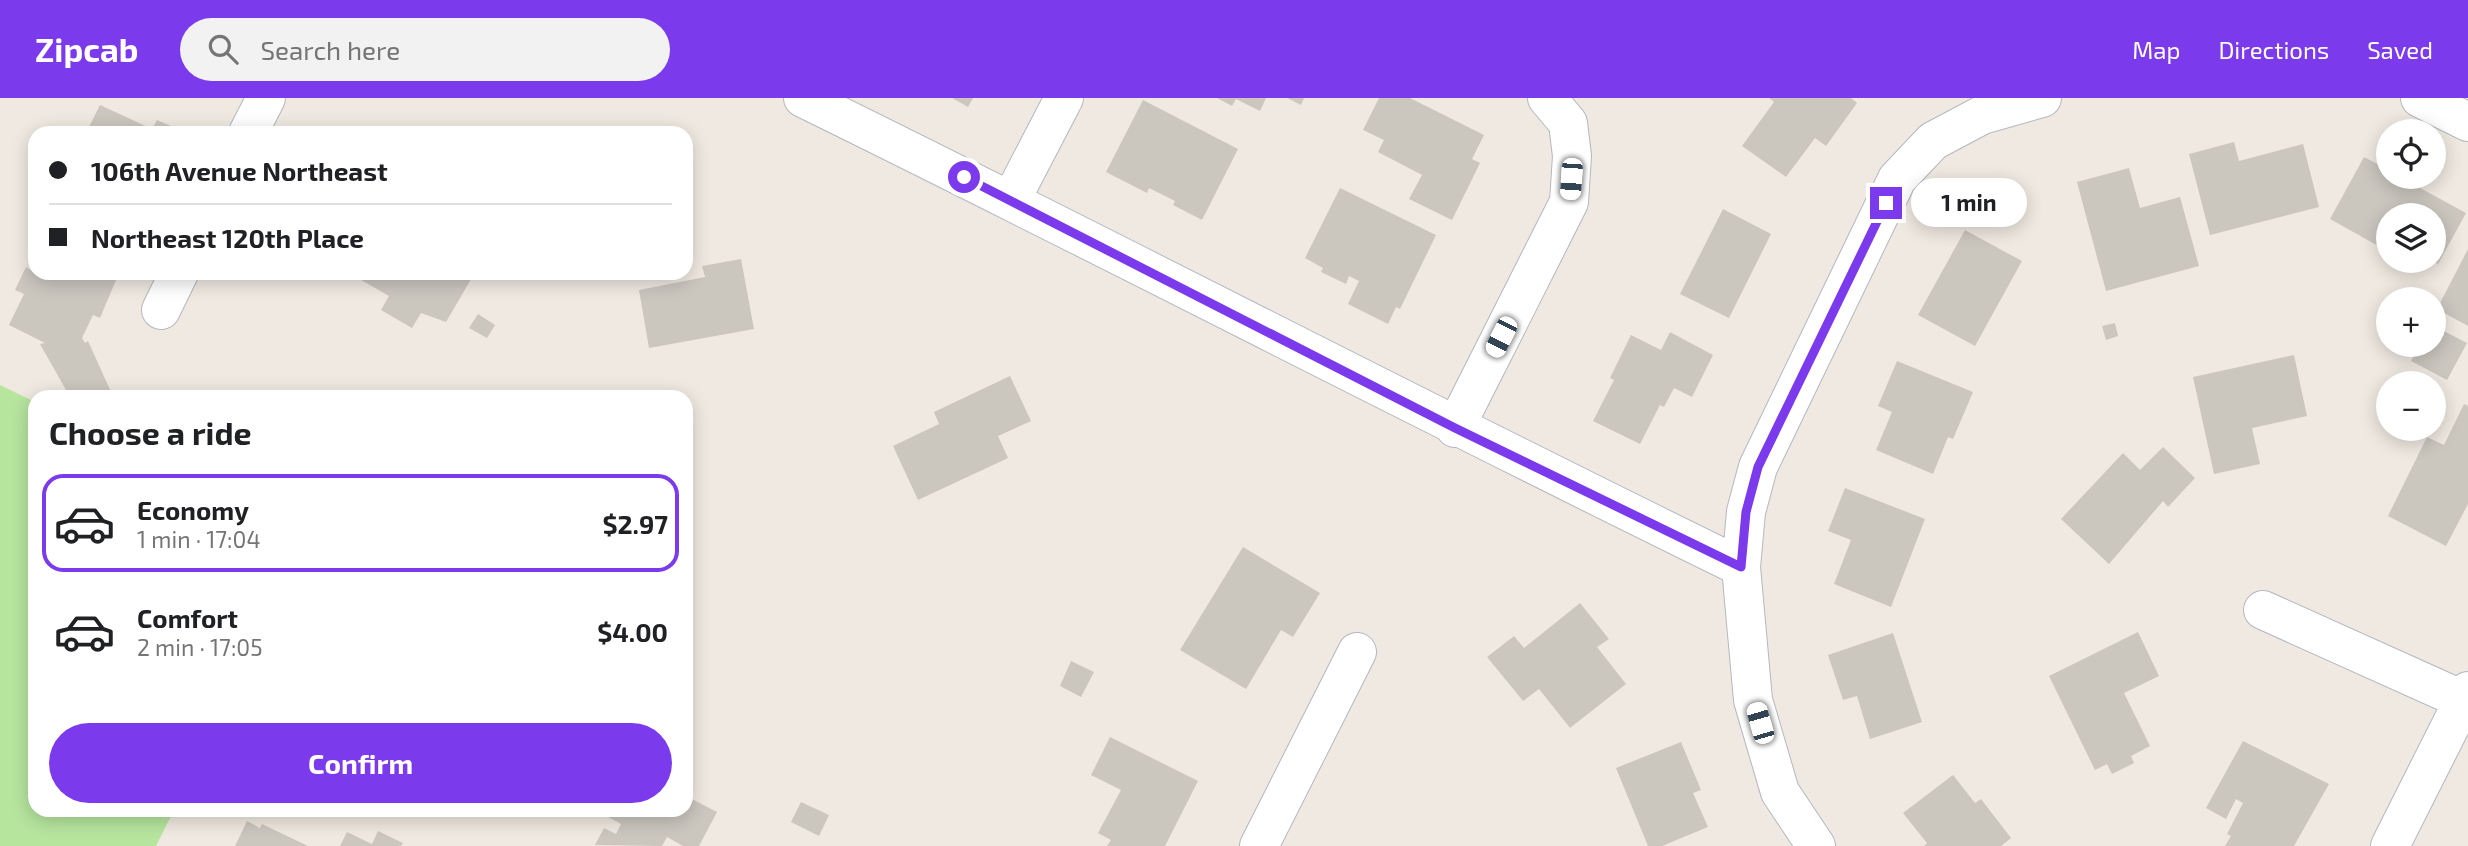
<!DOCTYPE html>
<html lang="en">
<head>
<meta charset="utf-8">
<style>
	:root { --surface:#fff; --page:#f2f2f2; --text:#202124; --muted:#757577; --line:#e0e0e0; --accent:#7c3aed }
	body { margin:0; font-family:"Exo 2",sans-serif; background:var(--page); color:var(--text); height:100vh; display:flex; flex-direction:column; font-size:26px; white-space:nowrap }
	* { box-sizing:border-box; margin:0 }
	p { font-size:23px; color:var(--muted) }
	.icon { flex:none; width:38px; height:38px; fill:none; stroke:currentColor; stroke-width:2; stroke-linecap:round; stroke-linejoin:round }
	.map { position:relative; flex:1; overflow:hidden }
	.side { position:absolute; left:28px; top:292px; width:665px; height:427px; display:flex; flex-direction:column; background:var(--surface); border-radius:21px; box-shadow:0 4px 18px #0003 }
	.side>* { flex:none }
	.guide { position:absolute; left:28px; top:28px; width:665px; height:154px; border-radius:21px; box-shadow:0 4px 18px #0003; display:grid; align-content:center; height:154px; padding:0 21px; background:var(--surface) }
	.buttons { position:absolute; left:2376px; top:21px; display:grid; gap:14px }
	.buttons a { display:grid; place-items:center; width:70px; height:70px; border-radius:50%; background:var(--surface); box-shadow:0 4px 18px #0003; font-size:35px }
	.end { position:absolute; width:32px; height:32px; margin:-16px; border:9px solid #7c3aed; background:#fff; box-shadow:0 0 0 4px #fff }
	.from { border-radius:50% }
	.bubble { position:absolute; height:49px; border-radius:24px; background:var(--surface); box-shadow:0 4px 18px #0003; font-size:23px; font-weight:700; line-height:49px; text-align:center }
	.car { position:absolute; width:21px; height:42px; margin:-21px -10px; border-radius:9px; box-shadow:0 0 5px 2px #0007; background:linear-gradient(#fff 24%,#345 0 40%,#fff 0 76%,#345 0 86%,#fff 0) }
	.guide b { display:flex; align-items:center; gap:24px; height:66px; font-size:26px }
	.guide b+b { border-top:2px solid var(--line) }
	.guide i { width:18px; height:18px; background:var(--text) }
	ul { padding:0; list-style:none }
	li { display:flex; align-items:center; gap:21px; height:98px; margin:0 14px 10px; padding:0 7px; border:4px solid transparent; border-radius:21px }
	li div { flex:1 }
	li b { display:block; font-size:26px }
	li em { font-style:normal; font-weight:700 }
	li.selected { border-color:var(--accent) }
	li>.icon { width:63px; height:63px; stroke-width:1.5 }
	h2 { padding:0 21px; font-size:32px; line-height:84px }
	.button { display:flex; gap:14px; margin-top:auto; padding:14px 21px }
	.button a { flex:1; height:80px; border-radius:42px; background:var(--accent); color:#fff; font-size:28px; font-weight:700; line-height:80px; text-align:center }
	header { display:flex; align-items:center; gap:42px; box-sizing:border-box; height:98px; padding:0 35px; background:var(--accent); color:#fff }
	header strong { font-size:33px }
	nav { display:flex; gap:38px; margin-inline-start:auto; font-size:24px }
	.search { width:490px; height:63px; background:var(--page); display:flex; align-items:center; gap:18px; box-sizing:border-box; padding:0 24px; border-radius:38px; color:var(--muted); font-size:26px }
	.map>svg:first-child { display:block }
	.green { fill:#b6e59e }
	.building { fill:#cbc7bf }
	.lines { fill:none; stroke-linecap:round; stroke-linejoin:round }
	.street-casing { stroke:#b4b7c1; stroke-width:40 }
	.street { stroke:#fff; stroke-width:38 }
	.route { stroke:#7c3aed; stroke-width:9 }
</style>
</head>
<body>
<header>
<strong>Zipcab</strong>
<div class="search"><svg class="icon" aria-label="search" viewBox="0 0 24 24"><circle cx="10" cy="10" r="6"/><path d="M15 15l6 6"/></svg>Search here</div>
<nav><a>Map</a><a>Directions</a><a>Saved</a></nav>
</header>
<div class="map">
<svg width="2468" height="748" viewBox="0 0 2468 748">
	<rect width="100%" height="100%" fill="#efe9e1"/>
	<polygon class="green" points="0,287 35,304 35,712 174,712 156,748 0,748"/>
	<g class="building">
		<polygon points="952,0 973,0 968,9"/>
		<polygon points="1217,0 1266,0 1260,13 1236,1 1232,8"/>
		<polygon points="1287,0 1304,0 1301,7"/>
		<polygon points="1379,0 1410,0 1484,37 1472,61 1480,65 1452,122 1409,101 1422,77 1378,54 1384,42 1363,32"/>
		<polygon points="1769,0 1851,0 1857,5 1826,48 1815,40 1786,79 1742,48 1774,4"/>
		<polygon points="1143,2 1238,51 1202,122 1173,107 1175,103 1149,90 1147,95 1106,74"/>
		<polygon points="100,7 152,31 157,22 178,31 176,35 86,35"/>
		<polygon points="2234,44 2239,63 2303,46 2319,109 2210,137 2189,56"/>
		<polygon points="2364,59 2389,72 2389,79 2400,79 2466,115 2438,166 2434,164 2434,117 2389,117 2389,154 2330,121"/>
		<polygon points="2129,70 2140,110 2180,99 2199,168 2106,193 2077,84"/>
		<polygon points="1340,90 1436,137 1400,211 1396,209 1388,226 1348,206 1359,183 1349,178 1346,186 1321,174 1323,170 1305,160"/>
		<polygon points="1723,111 1771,136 1729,220 1680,196"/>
		<polygon points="1965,132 2022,163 1975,248 1918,217"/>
		<polygon points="2468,151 2468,228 2437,211"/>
		<polygon points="741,161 754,231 649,250 639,192 705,179 702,168"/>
		<polygon points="26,169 35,175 119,175 100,220 93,217 82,240 85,245 88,243 112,296 107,299 70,299 40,246 45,245 9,227 24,196 15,192"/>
		<polygon points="349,175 472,175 474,176 446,224 421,215 412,230 381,212 389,198"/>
		<polygon points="478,216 495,227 487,240 469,230"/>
		<polygon points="2115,225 2118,238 2106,242 2102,228"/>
		<polygon points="2434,228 2467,245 2447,282 2411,263 2420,247 2434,247"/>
		<polygon points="1670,234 1713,257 1692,299 1674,290 1664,309 1660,307 1640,346 1593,323 1614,282 1610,280 1631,237 1661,252"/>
		<polygon points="2294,257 2307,318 2252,330 2260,366 2214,376 2193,279"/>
		<polygon points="1897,263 1973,294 1953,341 1948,339 1933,376 1876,352 1892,314 1878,308"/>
		<polygon points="1010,278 1031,323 998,338 1008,360 918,402 893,348 939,326 934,314"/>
		<polygon points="2464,306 2468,308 2468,406 2446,448 2388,418 2427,339 2444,347"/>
		<polygon points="2163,349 2195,380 2168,409 2163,403 2109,466 2061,421 2123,355 2140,372"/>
		<polygon points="1845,390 1925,421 1891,509 1834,486 1851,442 1828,433"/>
		<polygon points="1243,449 1320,495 1293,539 1281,532 1246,591 1180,552"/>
		<polygon points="1580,505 1609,541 1597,549 1626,586 1570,630 1539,591 1523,603 1487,559 1514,538 1524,550"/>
		<polygon points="2138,534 2159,578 2124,595 2150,648 2131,658 2134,665 2112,676 2107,666 2095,672 2049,578"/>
		<polygon points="1893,535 1922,624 1870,641 1857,598 1843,602 1828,557"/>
		<polygon points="1071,563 1094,574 1081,599 1060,588"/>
		<polygon points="1110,639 1198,683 1165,748 1107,748 1111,742 1098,735 1121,692 1091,677"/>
		<polygon points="2243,643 2329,686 2294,748 2225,748 2231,738 2227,736 2243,705 2236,701 2226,721 2206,710"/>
		<polygon points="1681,644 1701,692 1693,695 1708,729 1662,748 1648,748 1616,670"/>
		<polygon points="1953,677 1975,705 1981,701 2011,740 2001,748 1924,748 1927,745 1903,715"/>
		<polygon points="686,698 717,714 699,748 683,748 667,739 662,748 595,747 604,730 616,736 621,726 599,714 600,712 686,712"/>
		<polygon points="801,704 829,717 819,738 791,724"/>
		<polygon points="247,723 260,730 262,726 308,748 235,748"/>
		<polygon points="378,733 403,745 401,748 340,748 347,734 372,746"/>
	</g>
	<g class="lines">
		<g class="street-casing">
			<g id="street">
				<path d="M803,0C1117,154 1427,316 1741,469"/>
				<polyline points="2420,0 2468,24"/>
				<polyline points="248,35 266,0"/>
				<polyline points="1011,102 1064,0"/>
				<polyline points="161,212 179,175"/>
				<polyline points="1455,330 1569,104 1572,58 1568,25 1547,0"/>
				<polyline points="2263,512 2463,602"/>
				<polyline points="1259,748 1357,554"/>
				<polyline points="1816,748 1780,694 1753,602 1741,469 1746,414 1758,369 1897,81 1933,43 1982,17 2042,0"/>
				<polyline points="2390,748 2468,593"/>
			</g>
		</g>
		<use href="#street" class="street"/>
	</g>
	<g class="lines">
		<polyline class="route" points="964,79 1455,330 1741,469 1746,414 1758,369 1886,105"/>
	</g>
</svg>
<div class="buttons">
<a><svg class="icon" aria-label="locate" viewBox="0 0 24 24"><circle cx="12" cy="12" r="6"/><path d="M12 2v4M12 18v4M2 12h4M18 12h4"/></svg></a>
<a><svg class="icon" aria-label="layers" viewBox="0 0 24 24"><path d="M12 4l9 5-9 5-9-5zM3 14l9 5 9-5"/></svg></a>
<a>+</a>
<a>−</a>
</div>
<i class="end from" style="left:964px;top:79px"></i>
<i class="end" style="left:1886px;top:105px"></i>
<div class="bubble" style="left:1911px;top:80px;width:116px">1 min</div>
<i class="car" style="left:1571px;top:81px;rotate:184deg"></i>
<i class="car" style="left:1501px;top:239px;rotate:207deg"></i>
<i class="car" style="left:1760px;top:625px;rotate:344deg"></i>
<div class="guide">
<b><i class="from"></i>106th Avenue Northeast</b>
<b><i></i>Northeast 120th Place</b>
</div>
<section class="side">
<h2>Choose a ride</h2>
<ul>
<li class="selected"><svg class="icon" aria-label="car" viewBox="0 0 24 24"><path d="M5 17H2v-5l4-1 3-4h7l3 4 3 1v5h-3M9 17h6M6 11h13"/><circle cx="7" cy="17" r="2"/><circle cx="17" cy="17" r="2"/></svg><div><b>Economy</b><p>1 min · 17:04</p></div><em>$2.97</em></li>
<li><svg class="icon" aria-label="car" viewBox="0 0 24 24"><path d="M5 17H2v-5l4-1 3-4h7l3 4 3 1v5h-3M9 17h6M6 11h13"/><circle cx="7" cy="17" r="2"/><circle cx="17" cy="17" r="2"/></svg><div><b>Comfort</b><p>2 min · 17:05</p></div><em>$4.00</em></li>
</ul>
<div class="button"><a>Confirm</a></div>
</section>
</div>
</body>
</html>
